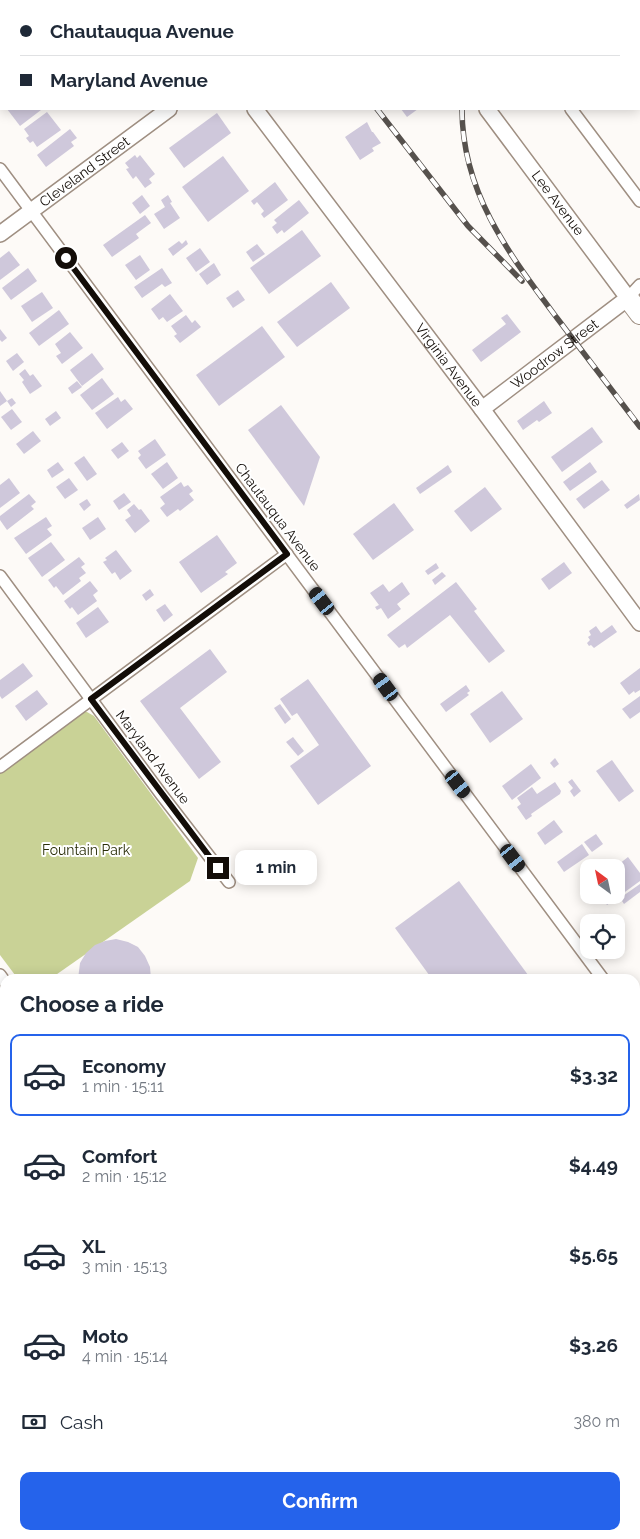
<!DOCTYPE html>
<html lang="en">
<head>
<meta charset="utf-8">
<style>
	:root { --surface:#fff; --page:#f2f2f3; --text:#1f2937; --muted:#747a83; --line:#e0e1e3; --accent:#2563eb }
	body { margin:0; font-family:Raleway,sans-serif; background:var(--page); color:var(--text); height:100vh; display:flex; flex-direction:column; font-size:19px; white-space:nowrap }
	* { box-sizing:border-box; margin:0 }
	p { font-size:16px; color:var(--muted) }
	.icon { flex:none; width:28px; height:28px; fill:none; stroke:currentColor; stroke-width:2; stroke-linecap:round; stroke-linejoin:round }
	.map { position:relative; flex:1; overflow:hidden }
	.sheet { position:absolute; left:0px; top:974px; width:640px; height:566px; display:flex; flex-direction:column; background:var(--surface); border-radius:15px 15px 0 0; box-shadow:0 2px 12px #0003 }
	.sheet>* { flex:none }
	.banner { position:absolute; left:0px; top:0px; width:640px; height:110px; box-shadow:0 2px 12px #0003; display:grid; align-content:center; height:110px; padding:0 20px; background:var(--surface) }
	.needle { width:32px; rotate:327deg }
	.controls { position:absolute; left:580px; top:859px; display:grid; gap:10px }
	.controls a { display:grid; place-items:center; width:45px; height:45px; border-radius:10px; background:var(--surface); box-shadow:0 2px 12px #0003; font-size:25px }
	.end { position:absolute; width:22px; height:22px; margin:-11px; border:6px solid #130d08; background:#fff; box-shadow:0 0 0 2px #fff }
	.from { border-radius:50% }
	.bubble { position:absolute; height:35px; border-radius:10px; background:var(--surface); box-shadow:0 2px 12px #0003; font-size:16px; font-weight:700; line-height:35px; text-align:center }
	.car { position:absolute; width:15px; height:30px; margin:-15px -8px; border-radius:6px; box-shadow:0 0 4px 1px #0007; background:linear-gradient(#222 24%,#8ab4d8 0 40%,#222 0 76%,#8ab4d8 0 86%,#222 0) }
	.banner b { display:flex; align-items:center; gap:18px; height:48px; font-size:19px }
	.banner b+b { border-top:1px solid var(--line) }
	.banner i { width:12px; height:12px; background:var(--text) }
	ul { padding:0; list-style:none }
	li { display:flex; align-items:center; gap:15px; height:82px; margin:0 10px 8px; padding:0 10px; border:2px solid transparent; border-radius:10px }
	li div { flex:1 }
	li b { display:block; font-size:19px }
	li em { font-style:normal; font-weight:700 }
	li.current { border-color:var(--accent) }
	li>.icon { width:45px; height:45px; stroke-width:1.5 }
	h2 { padding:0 20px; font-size:22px; line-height:60px }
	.pay { display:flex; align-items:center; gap:12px; height:55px; padding:0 20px; font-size:19px }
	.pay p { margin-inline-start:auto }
	.cta { display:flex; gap:10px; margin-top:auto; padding:10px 20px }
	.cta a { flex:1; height:58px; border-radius:10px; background:var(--accent); color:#fff; font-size:20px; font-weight:700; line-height:58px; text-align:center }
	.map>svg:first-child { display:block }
	.green { fill:#c9d296 }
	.building { fill:#cfc8db }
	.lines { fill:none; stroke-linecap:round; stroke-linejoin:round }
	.street-casing { stroke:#9f8f82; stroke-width:14 }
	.secondary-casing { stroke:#9f8f82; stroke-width:18 }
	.highway-casing { stroke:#9f8f82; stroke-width:22 }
	.street { stroke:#fff; stroke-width:11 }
	.secondary { stroke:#fff; stroke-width:15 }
	.highway { stroke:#fff; stroke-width:20 }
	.rail-casing { stroke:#56514d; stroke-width:5.5 }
	.rail { stroke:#fff; stroke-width:4; stroke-dasharray:11; stroke-linecap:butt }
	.route { stroke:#130d08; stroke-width:6 }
	.labels { text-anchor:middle; stroke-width:4; stroke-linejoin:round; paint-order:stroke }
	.street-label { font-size:14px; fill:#130d08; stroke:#fff }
	.park-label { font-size:14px; fill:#2a2e08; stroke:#fff }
</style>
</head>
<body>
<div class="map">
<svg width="640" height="1539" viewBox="0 0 640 1539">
	<rect width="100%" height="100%" fill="#fdfaf7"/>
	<polygon class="green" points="83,712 87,712 94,716 198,858 190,881 50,979 18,979 0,955 0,773"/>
	<g class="building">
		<polygon points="7,109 40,109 41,110 20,126"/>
		<polygon points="401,109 418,109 407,117"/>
		<polygon points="47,112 61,130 37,147 33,141 30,143 26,138 29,136 24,129"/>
		<polygon points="217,113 231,133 184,168 169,148"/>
		<polygon points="367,122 372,132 373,132 381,143 372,148 374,151 360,160 345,137"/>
		<polygon points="70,129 77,138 71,142 74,146 46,167 37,155"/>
		<polygon points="135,155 137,158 140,155 155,174 149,179 152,183 145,188 136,176 133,179 126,169 129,168 125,163"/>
		<polygon points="223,156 249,191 208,222 182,187"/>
		<polygon points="275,182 288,200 264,218 261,214 264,211 257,202 254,205 251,201"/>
		<polygon points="142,195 150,206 140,214 132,203"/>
		<polygon points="168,195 172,202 170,203 180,218 164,229 154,214 165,207 161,200"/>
		<polygon points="299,200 309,213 284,233 282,230 277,234 272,227 277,223 274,220"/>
		<polygon points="145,215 151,223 136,234 139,238 112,257 103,245"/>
		<polygon points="302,230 321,256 269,294 250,268"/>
		<polygon points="186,240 188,244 173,256 168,249 179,241 182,244"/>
		<polygon points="257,244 265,254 253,262 246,252"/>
		<polygon points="200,248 210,262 196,272 186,258"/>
		<polygon points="9,251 20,265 0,280 0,258"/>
		<polygon points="140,255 150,270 136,280 125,265"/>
		<polygon points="214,263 221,275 207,285 199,274"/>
		<polygon points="28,268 37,281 11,300 2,288"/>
		<polygon points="162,268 172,283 165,287 162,284 142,298 134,287"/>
		<polygon points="331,282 350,308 297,347 277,322"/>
		<polygon points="238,290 245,300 233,308 226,298"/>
		<polygon points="42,292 53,308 32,322 21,306"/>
		<polygon points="170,294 183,311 167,322 163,317 159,320 151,309"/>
		<polygon points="59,310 69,324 39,346 29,333"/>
		<polygon points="507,314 521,332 481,362 472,350 506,324 501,318"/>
		<polygon points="186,315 192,323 195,320 201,327 180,343 174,336 177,334 171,326"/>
		<polygon points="262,326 285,357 219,406 196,375"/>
		<polygon points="0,329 7,338 2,342 0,340"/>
		<polygon points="70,332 83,348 62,364 56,356 61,353 55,344"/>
		<polygon points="17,353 24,362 13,371 6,361"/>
		<polygon points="92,353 104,369 82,386 70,370"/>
		<polygon points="25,369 30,376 33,374 42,386 30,394 22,382 24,380 19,374"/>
		<polygon points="102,378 114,394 92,410 80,395"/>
		<polygon points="77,381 82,387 72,394 68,388"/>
		<polygon points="0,391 7,401 0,406"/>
		<polygon points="118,397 121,402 125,399 133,409 107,429 95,413"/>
		<polygon points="12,398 16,403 11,407 7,401"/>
		<polygon points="544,401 552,413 539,422 537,420 523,430 517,421"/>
		<polygon points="281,405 320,457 304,506 248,430"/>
		<polygon points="12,409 22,422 11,430 1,417"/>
		<polygon points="56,411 61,418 50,426 45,419"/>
		<polygon points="592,427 603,442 562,472 551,457"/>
		<polygon points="33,431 41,441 24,454 16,444"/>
		<polygon points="155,439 166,455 146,469 138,458 141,455 138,451"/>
		<polygon points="122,442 129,451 118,459 111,450"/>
		<polygon points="84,456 97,474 87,481 74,463"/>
		<polygon points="58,462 64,470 52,478 47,470"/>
		<polygon points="167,462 178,478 163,489 151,474"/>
		<polygon points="590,462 597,472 570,491 563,482"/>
		<polygon points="448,465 452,472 420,494 416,488"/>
		<polygon points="9,478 20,493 0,508 0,485"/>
		<polygon points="69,478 78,490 65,499 56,487"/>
		<polygon points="602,480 610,490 584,509 576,499"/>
		<polygon points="181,482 184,487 188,485 193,491 189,494 194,500 180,511 178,509 167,517 160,508 165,504 160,497"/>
		<polygon points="485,487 502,509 471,532 454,511"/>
		<polygon points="124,493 131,502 119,510 113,501"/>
		<polygon points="29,494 36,502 31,506 34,509 7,530 0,520 0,516"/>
		<polygon points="639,494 640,500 627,509 624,505"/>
		<polygon points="87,499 91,505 84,511 79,504"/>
		<polygon points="394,503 414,530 373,560 353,534"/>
		<polygon points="134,504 139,510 141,509 150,521 135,533 125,520 131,516 127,510"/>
		<polygon points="46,517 52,526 47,529 52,535 26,554 14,538"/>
		<polygon points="98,517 106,529 90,540 82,528"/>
		<polygon points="217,535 237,563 225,572 228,574 201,593 179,562"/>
		<polygon points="51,542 65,560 42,577 28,558"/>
		<polygon points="116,550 132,571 120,580 115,572 112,574 103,562 107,560 105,558"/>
		<polygon points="79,557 85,564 81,567 86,573 79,578 81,581 63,595 56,586 54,588 48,580"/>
		<polygon points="564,562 572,573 549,590 541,579"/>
		<polygon points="436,563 439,568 428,575 425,571"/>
		<polygon points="442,572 446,576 435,585 432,580"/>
		<polygon points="90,581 98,591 93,595 97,601 78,615 72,607 70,609 64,601"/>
		<polygon points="402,582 410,594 397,604 401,609 388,619 381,608 377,610 375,607 379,605 370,593 383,584 389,592"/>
		<polygon points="456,582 477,609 474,611 505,651 489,663 450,615 407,648 405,644 399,648 387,635"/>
		<polygon points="150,589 154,595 146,601 142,595"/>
		<polygon points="165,604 173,615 164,622 156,610"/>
		<polygon points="98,607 109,622 86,638 76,623"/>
		<polygon points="612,625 617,632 594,648 591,645 589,646 587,643 590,640 588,637 591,635 589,631 596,626 601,633"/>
		<polygon points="210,649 227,672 180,708 221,762 199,779 140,701"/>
		<polygon points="23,663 33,676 2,699 0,696 0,680"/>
		<polygon points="640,668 640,690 635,693 634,691 629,695 620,683"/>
		<polygon points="308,679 371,766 318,805 290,766 319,745 297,713 292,716 280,699"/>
		<polygon points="466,685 470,691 467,693 469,695 446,712 440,704"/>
		<polygon points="37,690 48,704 26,721 15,706"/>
		<polygon points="502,691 523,719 490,743 470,714"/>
		<polygon points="640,696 640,712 630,719 622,709"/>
		<polygon points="280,704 291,719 285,724 274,708"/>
		<polygon points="293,737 304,751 298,756 286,742"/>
		<polygon points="555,758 559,764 554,768 550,763"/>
		<polygon points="612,760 634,791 619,802 596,771"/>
		<polygon points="531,764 541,778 512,800 502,786"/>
		<polygon points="572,779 581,791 574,797 570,791 573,788 568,782"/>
		<polygon points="555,782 561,791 560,794 531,814 532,816 526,820 517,807 521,804 517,798 532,787 537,794"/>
		<polygon points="554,820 563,832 545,845 537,833"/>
		<polygon points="596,834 603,844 592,852 584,842"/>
		<polygon points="582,844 589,855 564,872 557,862"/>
		<polygon points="628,857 640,873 640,881 607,905 600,895 616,895 616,868 614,868"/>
		<polygon points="459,881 531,979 432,979 395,928"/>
		<polygon points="640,884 640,892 624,904 620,898"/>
		<polygon points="116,939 128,942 138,947 145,956 150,967 151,979 78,979 80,963 86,953 95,945 105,941"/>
		<polygon points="4,1049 5,1071 0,1075 0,1052"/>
		<polygon points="5,1076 5,1094 0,1098 0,1079"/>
		<polygon points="639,1095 640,1097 640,1268 635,1272 635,1098"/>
		<polygon points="0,1255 5,1262 5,1272 0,1275"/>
		<polygon points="5,1308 5,1324 0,1317 0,1312"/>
		<polygon points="154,1535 197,1535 191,1539 157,1539"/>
		<polygon points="499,1535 546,1535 540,1539 502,1539"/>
	</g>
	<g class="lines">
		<g class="street-casing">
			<g id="street">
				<polyline points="175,0 176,1"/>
				<polyline points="531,1 532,0"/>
				<polyline points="571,109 640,201"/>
				<polyline points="0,169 603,979"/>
				<polyline points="628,298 640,285"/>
				<polyline points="0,576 161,794 229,882"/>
				<polyline points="0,767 287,554"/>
				<polyline points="0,975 5,982"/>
				<polyline points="635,1023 640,1029"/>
				<polyline points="0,1298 5,1294"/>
				<polyline points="635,1358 640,1354"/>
				<polyline points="416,1535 419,1539"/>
				<polyline points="388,1539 393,1535"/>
			</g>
		</g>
		<g class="secondary-casing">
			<g id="secondary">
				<polyline points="406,0 407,1"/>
				<polyline points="317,1 319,0"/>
				<path id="s1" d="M255,109L482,409L640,623"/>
				<path id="s2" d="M0,234L169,109"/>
				<path id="s3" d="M482,409L628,298L487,109"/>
				<polyline points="0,1377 5,1384"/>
				<polyline points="118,1535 121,1539"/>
			</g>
		</g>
		<g class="highway-casing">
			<g id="highway">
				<polyline points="608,0 609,1"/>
				<polyline points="639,45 640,47"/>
				<polyline points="628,298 640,314"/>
			</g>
		</g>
		<use href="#street" class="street"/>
		<use href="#secondary" class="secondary"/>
		<use href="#highway" class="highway"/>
		<g class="rail-casing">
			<g id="rail">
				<polyline points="293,0 294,1"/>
				<polyline points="480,1 480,0"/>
				<polyline points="377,109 468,226 522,281"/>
				<path d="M462,109C462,193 509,254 557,318C585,355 613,391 640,427"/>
			</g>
		</g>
		<use href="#rail" class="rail"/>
	</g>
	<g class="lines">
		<polyline class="route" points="66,258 287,554 91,699 218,868"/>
	</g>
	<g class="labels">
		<g class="street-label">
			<text dy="5" stroke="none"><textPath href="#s2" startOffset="105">Cleveland Street</textPath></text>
			<text transform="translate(558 203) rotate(53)" y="5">Lee Avenue</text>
			<text dy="5" stroke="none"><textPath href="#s3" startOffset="91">Woodrow Street</textPath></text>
			<text dy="5" stroke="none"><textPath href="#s1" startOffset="321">Virginia Avenue</textPath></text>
			<text transform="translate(278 517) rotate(53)" y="5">Chautauqua Avenue</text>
			<text transform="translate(153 757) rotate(53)" y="5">Maryland Avenue</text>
		</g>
		<g class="park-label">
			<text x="86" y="855">Fountain Park</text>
		</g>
	</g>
</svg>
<div class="controls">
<a><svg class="needle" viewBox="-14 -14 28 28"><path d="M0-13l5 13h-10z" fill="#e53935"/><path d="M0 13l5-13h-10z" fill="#747a83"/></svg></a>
<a><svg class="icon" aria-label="locate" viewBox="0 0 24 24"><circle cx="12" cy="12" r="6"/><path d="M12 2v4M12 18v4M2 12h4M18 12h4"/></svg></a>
</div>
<i class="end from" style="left:66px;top:258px"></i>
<i class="end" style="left:218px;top:868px"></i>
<div class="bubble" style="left:235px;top:850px;width:82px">1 min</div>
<i class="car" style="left:322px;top:601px;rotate:323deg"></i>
<i class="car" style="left:386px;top:687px;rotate:324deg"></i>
<i class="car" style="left:458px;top:784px;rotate:143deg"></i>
<i class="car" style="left:513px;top:858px;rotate:143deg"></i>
<div class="banner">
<b><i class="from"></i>Chautauqua Avenue</b>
<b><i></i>Maryland Avenue</b>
</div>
<section class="sheet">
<h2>Choose a ride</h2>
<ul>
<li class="current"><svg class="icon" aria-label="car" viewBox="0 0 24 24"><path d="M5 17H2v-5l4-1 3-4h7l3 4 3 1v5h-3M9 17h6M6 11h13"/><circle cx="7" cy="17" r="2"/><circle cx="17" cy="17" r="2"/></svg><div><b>Economy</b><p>1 min · 15:11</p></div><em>$3.32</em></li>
<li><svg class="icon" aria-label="car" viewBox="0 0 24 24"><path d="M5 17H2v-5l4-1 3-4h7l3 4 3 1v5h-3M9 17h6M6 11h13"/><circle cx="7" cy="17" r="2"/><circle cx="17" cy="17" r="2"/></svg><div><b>Comfort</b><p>2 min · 15:12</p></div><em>$4.49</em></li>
<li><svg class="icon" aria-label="car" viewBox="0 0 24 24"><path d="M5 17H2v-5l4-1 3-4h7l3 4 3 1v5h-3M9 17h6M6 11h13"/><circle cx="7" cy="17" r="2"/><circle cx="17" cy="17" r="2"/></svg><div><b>XL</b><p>3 min · 15:13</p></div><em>$5.65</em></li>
<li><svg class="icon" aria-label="car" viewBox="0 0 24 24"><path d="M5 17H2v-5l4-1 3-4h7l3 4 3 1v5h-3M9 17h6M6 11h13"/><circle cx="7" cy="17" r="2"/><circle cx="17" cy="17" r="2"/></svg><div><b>Moto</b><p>4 min · 15:14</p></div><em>$3.26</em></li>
</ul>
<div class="pay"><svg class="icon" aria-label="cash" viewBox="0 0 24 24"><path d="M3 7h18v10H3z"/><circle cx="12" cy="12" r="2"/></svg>Cash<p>380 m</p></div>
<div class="cta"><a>Confirm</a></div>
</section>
</div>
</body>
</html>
